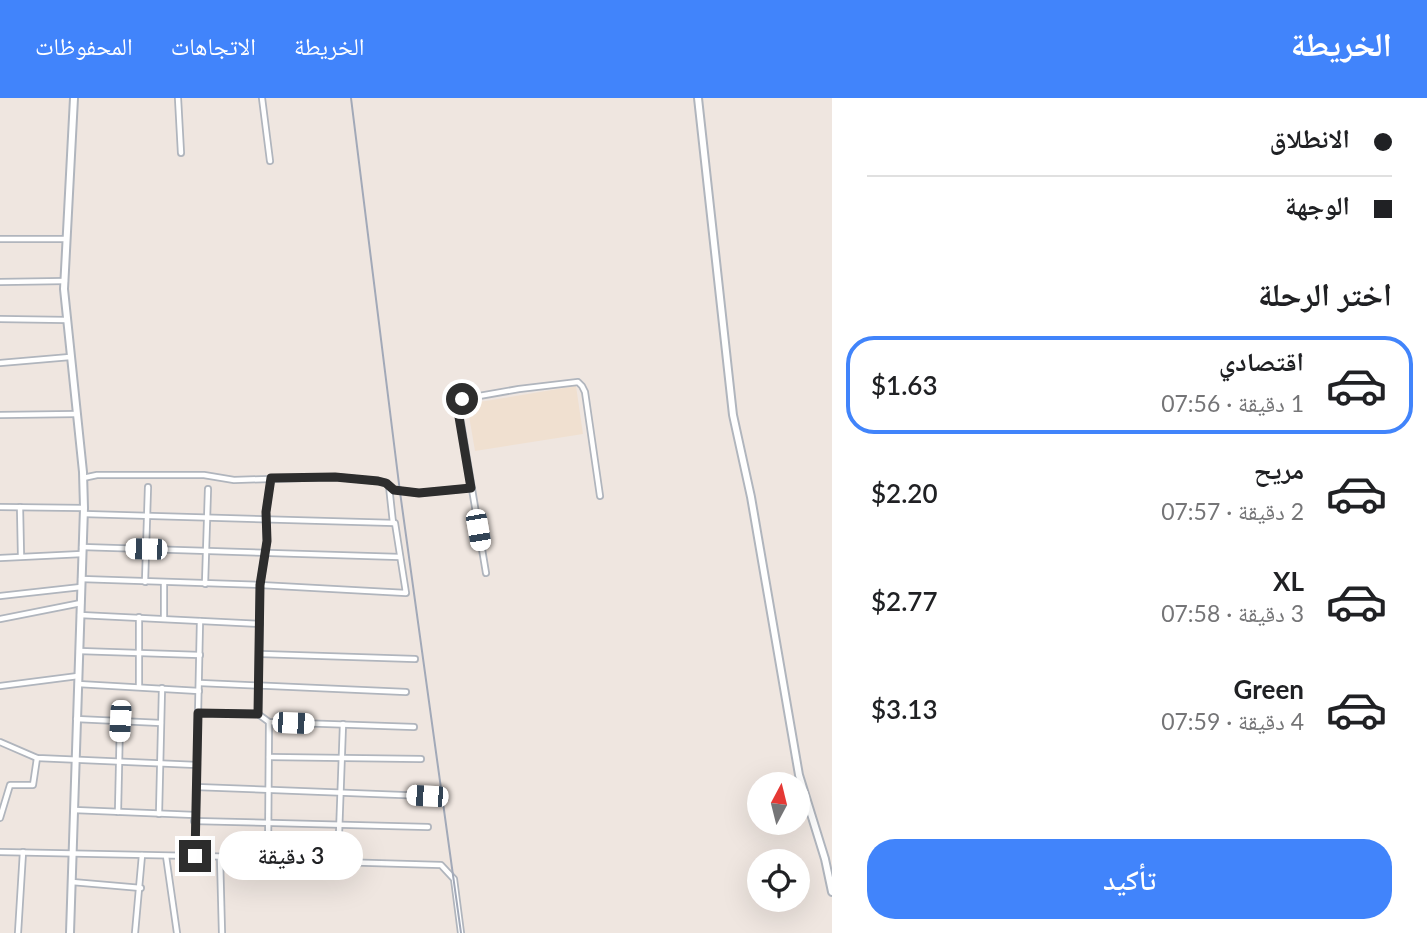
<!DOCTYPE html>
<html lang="ar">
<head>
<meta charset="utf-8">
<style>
	:root { --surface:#fff; --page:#f6f6f6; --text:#202124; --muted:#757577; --line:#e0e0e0; --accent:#4184fb }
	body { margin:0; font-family:Lato,"Noto Naskh Arabic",sans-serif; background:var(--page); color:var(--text); direction:rtl; height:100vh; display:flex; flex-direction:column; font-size:26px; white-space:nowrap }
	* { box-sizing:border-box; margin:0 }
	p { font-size:23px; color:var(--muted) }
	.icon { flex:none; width:38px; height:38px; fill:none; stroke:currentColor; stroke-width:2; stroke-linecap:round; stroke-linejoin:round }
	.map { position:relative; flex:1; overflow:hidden; direction:ltr }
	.details { display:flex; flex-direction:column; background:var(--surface); width:595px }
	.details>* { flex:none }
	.hud { display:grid; align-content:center; height:154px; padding:0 35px; background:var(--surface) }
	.needle { width:46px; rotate:7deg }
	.tools { position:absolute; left:747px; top:674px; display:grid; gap:14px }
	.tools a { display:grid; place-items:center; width:63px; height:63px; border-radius:50%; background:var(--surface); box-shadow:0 7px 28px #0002; font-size:35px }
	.end { position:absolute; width:32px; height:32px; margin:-16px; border:9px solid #2d2d2d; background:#fff; box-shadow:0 0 0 4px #fff }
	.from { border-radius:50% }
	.bubble { position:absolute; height:49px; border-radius:24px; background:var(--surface); box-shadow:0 7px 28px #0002; font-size:23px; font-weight:600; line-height:49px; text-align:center; direction:rtl }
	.car { position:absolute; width:21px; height:42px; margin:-21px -10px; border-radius:9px; box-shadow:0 0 5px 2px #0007; background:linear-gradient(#fff 24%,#345 0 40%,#fff 0 76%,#345 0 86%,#fff 0) }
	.hud b { display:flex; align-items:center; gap:24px; height:66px; font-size:26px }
	.hud b+b { border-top:2px solid var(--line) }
	.hud i { width:18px; height:18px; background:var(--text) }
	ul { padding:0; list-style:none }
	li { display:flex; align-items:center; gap:21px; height:98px; margin:0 14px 10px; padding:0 21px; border:4px solid transparent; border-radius:28px }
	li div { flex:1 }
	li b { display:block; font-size:26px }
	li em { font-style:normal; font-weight:600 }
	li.current { border-color:var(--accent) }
	li>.icon { width:63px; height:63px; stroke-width:1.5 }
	h2 { padding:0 35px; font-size:32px; line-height:84px }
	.action { display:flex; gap:14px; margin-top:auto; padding:14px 35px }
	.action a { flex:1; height:80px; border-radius:28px; background:var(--accent); color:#fff; font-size:28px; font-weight:600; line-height:80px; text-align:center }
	header { display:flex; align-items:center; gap:42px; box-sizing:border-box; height:98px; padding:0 35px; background:var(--accent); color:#fff }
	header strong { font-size:33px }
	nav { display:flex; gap:38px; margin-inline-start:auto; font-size:24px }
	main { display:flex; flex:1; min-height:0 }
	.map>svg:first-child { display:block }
	.education { fill:#f0e0d0 }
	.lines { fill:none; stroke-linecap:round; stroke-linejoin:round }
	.street-casing { stroke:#b0b5bd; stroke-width:8 }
	.secondary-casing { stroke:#b0b5bd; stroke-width:10 }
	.street { stroke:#fff; stroke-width:4.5 }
	.secondary { stroke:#fff; stroke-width:6 }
	.rail { stroke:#a2a9b8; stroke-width:2 }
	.route { stroke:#2d2d2d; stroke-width:9 }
</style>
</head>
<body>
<header>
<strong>الخريطة</strong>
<nav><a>الخريطة</a><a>الاتجاهات</a><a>المحفوظات</a></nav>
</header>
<main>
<section class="details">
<div class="hud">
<b><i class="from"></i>الانطلاق</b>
<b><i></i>الوجهة</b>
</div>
<h2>اختر الرحلة</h2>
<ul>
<li class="current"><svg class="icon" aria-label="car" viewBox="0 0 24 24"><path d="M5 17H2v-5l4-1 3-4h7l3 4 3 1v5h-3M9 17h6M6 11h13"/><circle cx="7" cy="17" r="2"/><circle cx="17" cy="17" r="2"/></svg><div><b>اقتصادي</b><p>1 دقيقة · 07:56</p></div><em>$1.63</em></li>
<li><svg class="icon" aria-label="car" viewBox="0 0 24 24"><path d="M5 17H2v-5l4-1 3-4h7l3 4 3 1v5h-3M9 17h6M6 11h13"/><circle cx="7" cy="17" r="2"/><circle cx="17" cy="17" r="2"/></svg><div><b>مريح</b><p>2 دقيقة · 07:57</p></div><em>$2.20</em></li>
<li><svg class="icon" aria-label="car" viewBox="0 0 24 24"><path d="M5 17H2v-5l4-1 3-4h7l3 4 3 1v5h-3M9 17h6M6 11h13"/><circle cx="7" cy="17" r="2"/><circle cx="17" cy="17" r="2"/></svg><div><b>XL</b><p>3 دقيقة · 07:58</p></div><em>$2.77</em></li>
<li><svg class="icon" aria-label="car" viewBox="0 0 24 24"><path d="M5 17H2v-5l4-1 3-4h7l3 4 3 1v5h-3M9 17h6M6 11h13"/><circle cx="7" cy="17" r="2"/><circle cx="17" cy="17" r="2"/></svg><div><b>Green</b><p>4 دقيقة · 07:59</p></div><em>$3.13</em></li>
</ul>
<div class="action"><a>تأكيد</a></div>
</section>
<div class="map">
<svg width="832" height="835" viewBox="0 0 832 835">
	<rect width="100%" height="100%" fill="#efe6e0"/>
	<polygon class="education" points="576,288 583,336 475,353 467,306"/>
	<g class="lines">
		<g class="street-casing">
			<g id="street">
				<polyline points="178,0 181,55"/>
				<polyline points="262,0 270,63"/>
				<polyline points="0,141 66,141"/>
				<polyline points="0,184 65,183"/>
				<polyline points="0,221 67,222"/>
				<polyline points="0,265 70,259"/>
				<polyline points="0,317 77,316"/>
				<polyline points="83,380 97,377 204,377 234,382 335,379 378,383 386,385 394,392 419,395 471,390"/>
				<polyline points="389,388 393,425"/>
				<polyline points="0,409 84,410"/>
				<polyline points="20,409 21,457"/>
				<polyline points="82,449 400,459"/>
				<polyline points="0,460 82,456"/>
				<polyline points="486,475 459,313 462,301 519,291 578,284 582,288 585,294 600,398"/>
				<polyline points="81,481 260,487 406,495 395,425 84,416"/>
				<polyline points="145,484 148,389"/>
				<polyline points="205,486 208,391"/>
				<polyline points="0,498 81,489"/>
				<polyline points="80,517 260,526"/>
				<polyline points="164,520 164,485"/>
				<polyline points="0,521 81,505"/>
				<polyline points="79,553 200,557"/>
				<polyline points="261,556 415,561"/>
				<polyline points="200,585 406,594"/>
				<polyline points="78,586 199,593"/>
				<polyline points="0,588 78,578"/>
				<polyline points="139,588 139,519"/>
				<polyline points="199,615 258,616 269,624 414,629"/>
				<polyline points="258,616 260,487 267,443 266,414 271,380"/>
				<polyline points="76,621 161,625"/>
				<polyline points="0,644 37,660 197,667"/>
				<polyline points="269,659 421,661"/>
				<polyline points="196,689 427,698"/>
				<polyline points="74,712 195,717"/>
				<polyline points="118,714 120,623"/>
				<polyline points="159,716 162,590"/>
				<polyline points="0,720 10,687 33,687 37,660"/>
				<polyline points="194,723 428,729"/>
				<polyline points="0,754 295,760 338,764 441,767 454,781 461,835"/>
				<polyline points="166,758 177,835"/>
				<polyline points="195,758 200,523"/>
				<polyline points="220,759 222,835"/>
				<polyline points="268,760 269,624"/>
				<polyline points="338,764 343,626"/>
				<polyline points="72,784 141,790"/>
				<polyline points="18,835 23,754"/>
				<polyline points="135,835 142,757"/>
			</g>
		</g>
		<g class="secondary-casing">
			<g id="secondary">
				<polyline points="698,0 733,317 751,399 799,677 825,761 832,794"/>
				<polyline points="70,835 84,410 83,374 64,191 74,0"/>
			</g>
		</g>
		<use href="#street" class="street"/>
		<use href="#secondary" class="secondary"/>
		<polyline class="rail" points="351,0 400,394 461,835"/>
	</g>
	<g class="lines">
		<polyline class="route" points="195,758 198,615 258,616 260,487 267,443 266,414 271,380 335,379 378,383 386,385 394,392 419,395 471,390 458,313 462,301"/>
	</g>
</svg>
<div class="tools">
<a><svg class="needle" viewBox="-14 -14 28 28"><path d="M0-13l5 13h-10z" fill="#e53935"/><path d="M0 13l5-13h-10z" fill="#757577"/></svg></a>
<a><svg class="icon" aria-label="locate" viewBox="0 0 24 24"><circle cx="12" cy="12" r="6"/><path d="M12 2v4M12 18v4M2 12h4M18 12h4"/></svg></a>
</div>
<i class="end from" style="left:462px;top:301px"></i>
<i class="end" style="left:195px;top:758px"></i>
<div class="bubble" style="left:219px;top:733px;width:144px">3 دقيقة</div>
<i class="car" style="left:478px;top:432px;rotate:170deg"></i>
<i class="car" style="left:146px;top:451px;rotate:271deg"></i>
<i class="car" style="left:120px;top:623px;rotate:183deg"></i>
<i class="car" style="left:293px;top:625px;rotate:92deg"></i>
<i class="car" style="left:427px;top:698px;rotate:273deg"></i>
</div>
</main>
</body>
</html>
